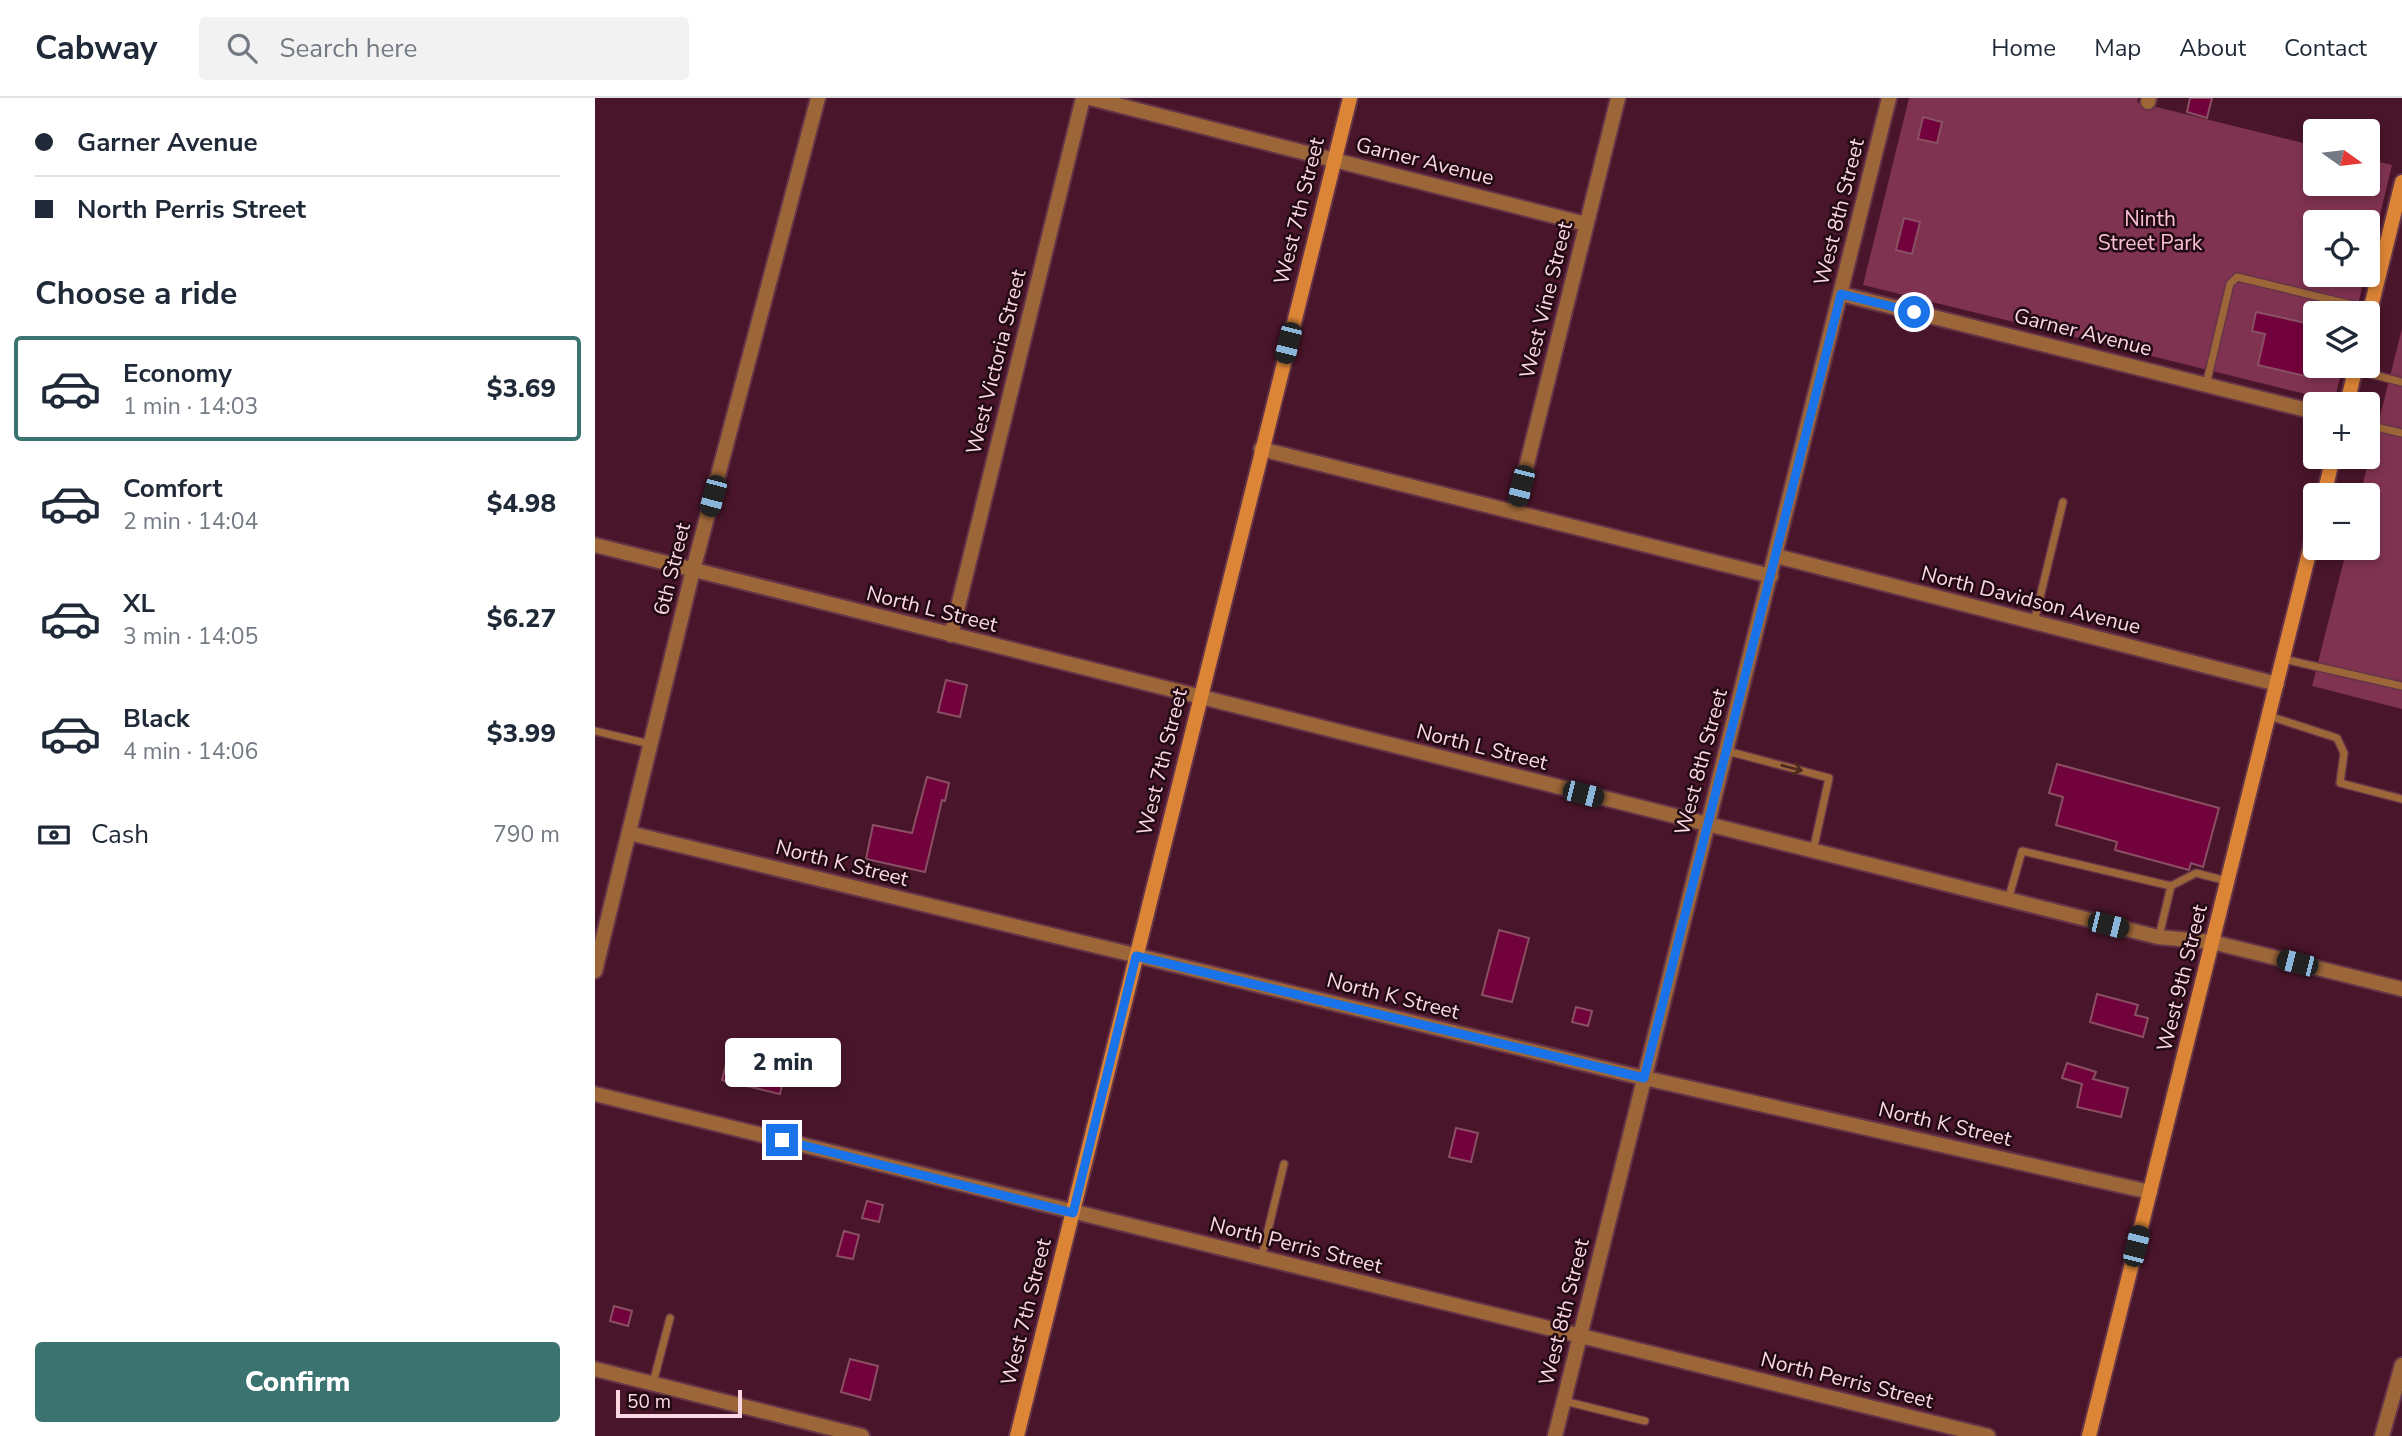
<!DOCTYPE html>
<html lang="en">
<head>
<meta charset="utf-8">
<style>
	:root { --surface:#fff; --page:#f2f2f3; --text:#1f2937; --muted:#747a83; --line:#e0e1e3; --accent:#3b7371 }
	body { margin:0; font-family:"Nunito Sans",sans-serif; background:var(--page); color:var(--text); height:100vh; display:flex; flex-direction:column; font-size:26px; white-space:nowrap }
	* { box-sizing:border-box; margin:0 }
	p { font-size:23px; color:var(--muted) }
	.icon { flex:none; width:38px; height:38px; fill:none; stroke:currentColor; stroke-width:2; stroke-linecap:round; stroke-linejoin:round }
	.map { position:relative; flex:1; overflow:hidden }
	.sheet { display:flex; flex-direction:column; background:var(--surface); width:595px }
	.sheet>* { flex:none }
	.hud { display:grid; align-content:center; height:154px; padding:0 35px; background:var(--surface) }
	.needle { width:46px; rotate:104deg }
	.buttons { position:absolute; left:1708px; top:21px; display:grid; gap:14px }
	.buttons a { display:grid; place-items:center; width:77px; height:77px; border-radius:7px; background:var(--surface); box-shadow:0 4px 10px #0003; font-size:35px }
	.scale { position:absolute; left:21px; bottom:18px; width:126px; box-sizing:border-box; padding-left:7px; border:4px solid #fbd7e2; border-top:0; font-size:19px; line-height:24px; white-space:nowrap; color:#fbd7e2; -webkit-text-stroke:5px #210a13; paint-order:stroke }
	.end { position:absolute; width:32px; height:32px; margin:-16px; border:9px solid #1a73e8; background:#fff; box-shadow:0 0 0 4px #fff }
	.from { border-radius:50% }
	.bubble { position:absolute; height:49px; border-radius:7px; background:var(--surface); box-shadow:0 4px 10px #0003; font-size:23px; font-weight:800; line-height:49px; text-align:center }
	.car { position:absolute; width:21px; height:42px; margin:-21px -10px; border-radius:9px; box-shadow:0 0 5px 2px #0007; background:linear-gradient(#222 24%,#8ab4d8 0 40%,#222 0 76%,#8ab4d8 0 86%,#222 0) }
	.hud b { display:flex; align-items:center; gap:24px; height:66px; font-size:26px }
	.hud b+b { border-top:2px solid var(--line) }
	.hud i { width:18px; height:18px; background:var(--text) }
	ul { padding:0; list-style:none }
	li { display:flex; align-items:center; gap:21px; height:105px; margin:0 14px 10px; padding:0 21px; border:4px solid transparent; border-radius:7px }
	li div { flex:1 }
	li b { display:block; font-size:26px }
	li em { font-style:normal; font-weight:800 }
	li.on { border-color:var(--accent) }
	li>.icon { width:63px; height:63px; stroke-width:1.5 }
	h2 { padding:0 35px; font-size:32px; line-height:84px }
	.pay { display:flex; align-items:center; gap:18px; height:77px; padding:0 35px; font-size:26px }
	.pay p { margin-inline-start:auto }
	.button { display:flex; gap:14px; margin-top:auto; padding:14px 35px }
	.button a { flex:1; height:80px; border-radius:7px; background:var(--accent); color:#fff; font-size:28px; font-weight:800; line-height:80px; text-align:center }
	header { display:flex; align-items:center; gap:42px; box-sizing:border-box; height:98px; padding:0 35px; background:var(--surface); border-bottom:2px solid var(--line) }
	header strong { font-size:33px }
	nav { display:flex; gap:38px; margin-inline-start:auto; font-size:24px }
	.search { width:490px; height:63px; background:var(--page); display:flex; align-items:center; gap:18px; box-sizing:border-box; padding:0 24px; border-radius:7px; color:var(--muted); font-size:26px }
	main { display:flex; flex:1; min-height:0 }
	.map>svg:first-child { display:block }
	.green { fill:#803351 }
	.building { fill:#72023c; stroke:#8a4f63; stroke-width:2 }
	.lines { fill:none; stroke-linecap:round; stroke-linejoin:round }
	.lane-casing { stroke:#653447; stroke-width:10 }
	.street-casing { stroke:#653447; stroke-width:18 }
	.secondary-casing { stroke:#653447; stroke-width:18 }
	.lane { stroke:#9c6639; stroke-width:7 }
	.street { stroke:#9c6639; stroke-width:14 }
	.secondary { stroke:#dc8537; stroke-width:14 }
	.oneway { stroke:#4c2a20 }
	.route { stroke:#1a73e8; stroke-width:9 }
	.labels { text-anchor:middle; stroke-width:5; stroke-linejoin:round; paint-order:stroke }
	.street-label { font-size:21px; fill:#fbd7e2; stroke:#210a13 }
	.park-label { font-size:21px; fill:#fac0d1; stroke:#210a13 }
</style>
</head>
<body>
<header>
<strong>Cabway</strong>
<div class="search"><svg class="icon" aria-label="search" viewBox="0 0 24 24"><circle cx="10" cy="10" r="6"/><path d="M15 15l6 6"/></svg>Search here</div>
<nav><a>Home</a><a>Map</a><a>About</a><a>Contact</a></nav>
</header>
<main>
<section class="sheet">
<div class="hud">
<b><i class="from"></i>Garner Avenue</b>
<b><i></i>North Perris Street</b>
</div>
<h2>Choose a ride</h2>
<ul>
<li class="on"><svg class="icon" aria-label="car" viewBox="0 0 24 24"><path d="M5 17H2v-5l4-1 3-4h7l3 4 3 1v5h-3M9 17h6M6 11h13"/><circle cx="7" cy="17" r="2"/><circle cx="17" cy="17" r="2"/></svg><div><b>Economy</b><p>1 min · 14:03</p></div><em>$3.69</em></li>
<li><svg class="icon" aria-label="car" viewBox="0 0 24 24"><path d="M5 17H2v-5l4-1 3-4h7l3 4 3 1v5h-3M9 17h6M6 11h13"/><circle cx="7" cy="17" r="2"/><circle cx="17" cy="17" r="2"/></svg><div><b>Comfort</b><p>2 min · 14:04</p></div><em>$4.98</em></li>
<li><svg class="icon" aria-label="car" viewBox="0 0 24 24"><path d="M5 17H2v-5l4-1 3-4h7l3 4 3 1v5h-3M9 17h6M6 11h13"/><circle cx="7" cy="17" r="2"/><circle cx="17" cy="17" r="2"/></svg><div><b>XL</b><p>3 min · 14:05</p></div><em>$6.27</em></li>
<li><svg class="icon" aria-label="car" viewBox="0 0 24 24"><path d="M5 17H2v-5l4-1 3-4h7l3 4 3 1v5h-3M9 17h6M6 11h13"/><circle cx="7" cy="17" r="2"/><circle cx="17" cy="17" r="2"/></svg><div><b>Black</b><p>4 min · 14:06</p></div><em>$3.99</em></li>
</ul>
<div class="pay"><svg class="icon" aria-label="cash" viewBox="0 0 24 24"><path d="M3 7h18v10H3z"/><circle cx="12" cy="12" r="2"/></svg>Cash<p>790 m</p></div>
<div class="button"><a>Confirm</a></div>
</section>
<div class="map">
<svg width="1807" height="1338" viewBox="0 0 1807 1338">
	<rect width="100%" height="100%" fill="#49152a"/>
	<g class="green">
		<polygon points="1314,0 1543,0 1542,4 1545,5 1720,48 1720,86 1773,86 1773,61 1797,67 1773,166 1773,124 1720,124 1720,177 1770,177 1761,215 1720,215 1720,268 1748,268 1739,303 1268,187"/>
		<polygon points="1807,231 1807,611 1717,588 1752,450 1773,450 1773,397 1765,397"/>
	</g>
	<g class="building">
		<polygon points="1595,0 1617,0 1612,20 1592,14"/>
		<polygon points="1328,19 1347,24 1342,45 1323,41"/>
		<polygon points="1309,120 1325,124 1317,156 1301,152"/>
		<polygon points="1661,214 1720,227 1720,252 1714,279 1663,267 1670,236 1657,233"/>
		<polygon points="351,582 372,587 365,619 343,614"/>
		<polygon points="1462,666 1624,710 1608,769 1596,765 1594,772 1520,752 1522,744 1461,727 1468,699 1454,695"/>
		<polygon points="332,679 354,685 350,703 347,702 330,774 271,761 278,727 317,735"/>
		<polygon points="904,832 934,840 917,904 887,897"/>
		<polygon points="1502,896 1543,907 1540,917 1553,920 1548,939 1495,924"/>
		<polygon points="981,909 997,913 993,928 977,924"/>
		<polygon points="136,946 193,960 185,996 127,982"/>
		<polygon points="1472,965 1501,974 1498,981 1533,990 1526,1019 1482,1009 1487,986 1467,980"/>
		<polygon points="861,1030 883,1035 876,1064 854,1059"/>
		<polygon points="272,1103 288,1107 284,1124 267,1120"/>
		<polygon points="249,1133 264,1137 258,1161 242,1158"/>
		<polygon points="19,1208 37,1213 33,1228 15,1223"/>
		<polygon points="255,1261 283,1268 275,1302 246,1294"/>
	</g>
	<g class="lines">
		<g class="lane-casing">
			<g id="lane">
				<polyline points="1760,272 1807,284"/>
				<polyline points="1611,287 1635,186 1642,179 1775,211"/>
				<polyline points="1773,327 1807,335"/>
				<polyline points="1439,524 1468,404"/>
				<polyline points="1688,561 1807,588"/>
				<polyline points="1674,618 1742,640 1749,655 1745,685 1807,701"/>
				<polyline points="0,633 55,646"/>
				<polyline points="1132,653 1234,680 1218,753"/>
				<polyline points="1413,802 1427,753 1576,788 1601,775 1632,783"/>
				<polyline points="1564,838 1576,788"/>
				<polyline points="666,1161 689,1066"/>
				<polyline points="58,1285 75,1220"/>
				<polyline points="969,1303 1050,1323"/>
			</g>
		</g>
		<g class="street-casing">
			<g id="street">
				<polyline points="495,0 991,126"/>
				<polyline points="1553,4 1554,0"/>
				<polyline points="1246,196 1720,314"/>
				<polyline points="666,351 1176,478"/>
				<polyline points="920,414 1023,0"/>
				<polyline points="0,447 1563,839 1617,844 1807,891"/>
				<polyline points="1181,458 1682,586"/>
				<polyline points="356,537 488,0"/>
				<polyline points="34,735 1032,976 1555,1094"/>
				<polyline points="0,873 98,472 223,0"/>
				<polyline points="0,996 1393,1338"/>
				<polyline points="0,1271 267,1338"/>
				<polyline points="960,1338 1294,0"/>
				<polyline points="1787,1338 1807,1267"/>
			</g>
		</g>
		<g class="secondary-casing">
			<g id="secondary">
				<polyline points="1773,221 1807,84"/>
				<polyline points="1752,306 1761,268"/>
				<polyline points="1729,397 1738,359"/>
				<polyline points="422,1338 755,0"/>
				<polyline points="1494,1338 1720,431"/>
			</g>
		</g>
		<use href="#lane" class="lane"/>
		<use href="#street" class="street"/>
		<use href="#secondary" class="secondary"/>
	</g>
	<defs><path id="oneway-shaft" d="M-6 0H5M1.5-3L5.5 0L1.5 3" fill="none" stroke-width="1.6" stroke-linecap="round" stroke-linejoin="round" transform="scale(1.75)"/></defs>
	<use class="oneway" href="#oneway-shaft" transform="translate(1197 670) rotate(15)"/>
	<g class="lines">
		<polyline class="route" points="187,1042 478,1115 541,858 1049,980 1246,196 1319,214"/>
	</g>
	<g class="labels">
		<g class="street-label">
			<text transform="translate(830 63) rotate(14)" y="7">Garner Avenue</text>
			<text transform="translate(704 113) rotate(-76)" y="7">West 7th Street</text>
			<text transform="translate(1244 114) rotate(-76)" y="7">West 8th Street</text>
			<text transform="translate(951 202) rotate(-76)" y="7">West Vine Street</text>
			<text transform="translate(1488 234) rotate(14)" y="7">Garner Avenue</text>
			<text transform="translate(401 264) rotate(-76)" y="7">West Victoria Street</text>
			<text transform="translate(77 471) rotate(-76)" y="7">6th Street</text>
			<text transform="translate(1436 502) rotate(14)" y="7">North Davidson Avenue</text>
			<text transform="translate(337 511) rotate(14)" y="7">North L Street</text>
			<text transform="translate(887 649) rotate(14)" y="7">North L Street</text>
			<text transform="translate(567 664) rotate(-76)" y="7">West 7th Street</text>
			<text transform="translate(1106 664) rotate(-75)" y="7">West 8th Street</text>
			<text transform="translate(247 765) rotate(14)" y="7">North K Street</text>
			<text transform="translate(1587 880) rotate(-76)" y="7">West 9th Street</text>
			<text transform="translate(798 898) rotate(14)" y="7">North K Street</text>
			<text transform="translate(1350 1026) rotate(13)" y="7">North K Street</text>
			<text transform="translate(701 1147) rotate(14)" y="7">North Perris Street</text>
			<text transform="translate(431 1214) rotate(-76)" y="7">West 7th Street</text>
			<text transform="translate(969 1214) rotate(-76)" y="7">West 8th Street</text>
			<text transform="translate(1252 1282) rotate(14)" y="7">North Perris Street</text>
		</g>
		<g class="park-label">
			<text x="1555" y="128">Ninth<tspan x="1555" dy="24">Street Park</tspan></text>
		</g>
	</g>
</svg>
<div class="buttons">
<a><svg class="needle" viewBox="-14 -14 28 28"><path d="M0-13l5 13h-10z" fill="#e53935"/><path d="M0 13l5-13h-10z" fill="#747a83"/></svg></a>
<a><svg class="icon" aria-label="locate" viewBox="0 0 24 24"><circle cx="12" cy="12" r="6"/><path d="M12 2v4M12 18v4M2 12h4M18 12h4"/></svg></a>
<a><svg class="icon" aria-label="layers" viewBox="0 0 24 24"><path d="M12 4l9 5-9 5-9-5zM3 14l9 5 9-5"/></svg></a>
<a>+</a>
<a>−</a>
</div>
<div class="scale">50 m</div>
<i class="end from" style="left:1319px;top:214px"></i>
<i class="end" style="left:187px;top:1042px"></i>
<div class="bubble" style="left:130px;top:940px;width:116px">2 min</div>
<i class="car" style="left:693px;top:245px;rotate:194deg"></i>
<i class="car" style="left:926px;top:388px;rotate:194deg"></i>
<i class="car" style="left:118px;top:398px;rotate:195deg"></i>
<i class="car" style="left:988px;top:696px;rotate:104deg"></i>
<i class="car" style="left:1513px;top:827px;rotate:104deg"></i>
<i class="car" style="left:1702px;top:865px;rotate:284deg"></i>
<i class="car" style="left:1541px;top:1148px;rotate:14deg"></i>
</div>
</main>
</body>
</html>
